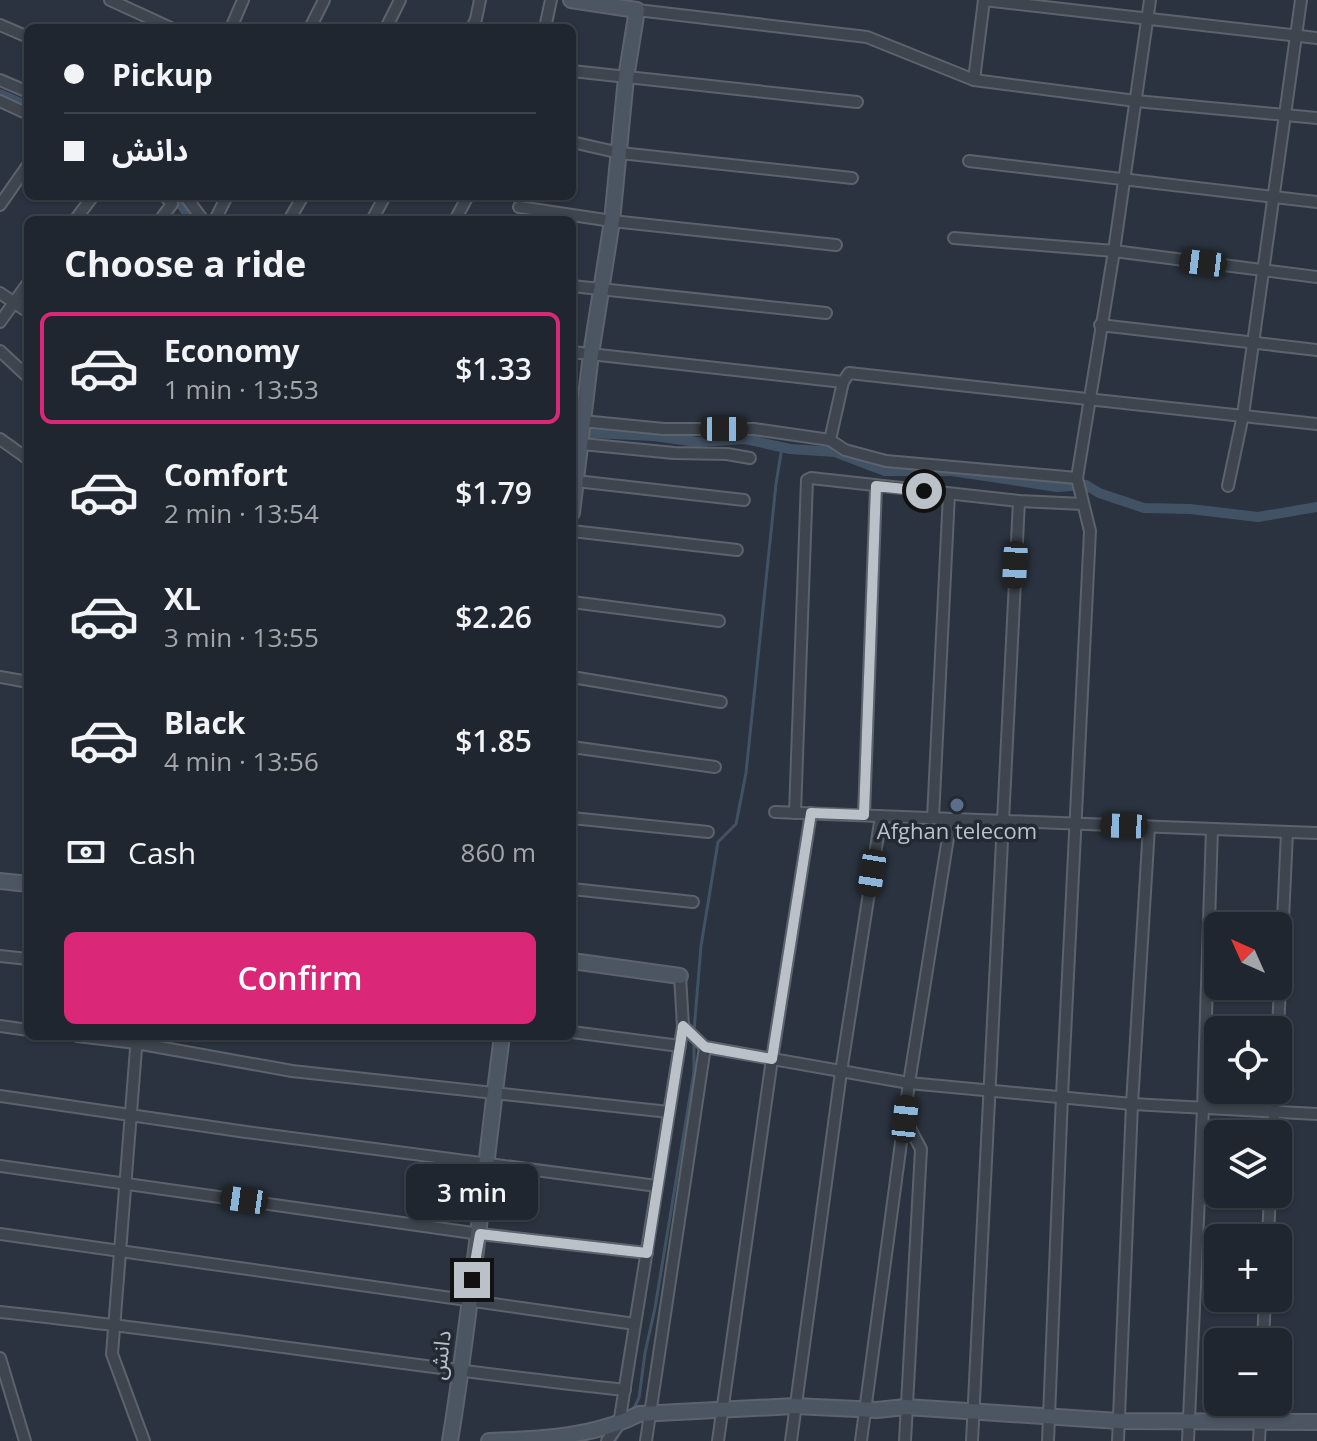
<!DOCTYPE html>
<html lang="en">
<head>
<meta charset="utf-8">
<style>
	:root { --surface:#20262f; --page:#2d323b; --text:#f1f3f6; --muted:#a2a5aa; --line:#3d434b; --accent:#db2777 }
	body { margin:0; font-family:"Open Sans","Noto Sans Arabic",sans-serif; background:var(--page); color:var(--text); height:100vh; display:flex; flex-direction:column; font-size:30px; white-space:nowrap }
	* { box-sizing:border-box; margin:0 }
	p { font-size:26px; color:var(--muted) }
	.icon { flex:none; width:44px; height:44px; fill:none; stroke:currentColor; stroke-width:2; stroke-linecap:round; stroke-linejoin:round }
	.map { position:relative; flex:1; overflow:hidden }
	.drawer { position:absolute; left:24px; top:216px; width:552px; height:824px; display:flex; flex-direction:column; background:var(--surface); border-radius:12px; box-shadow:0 2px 6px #0004,0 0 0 2px var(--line) }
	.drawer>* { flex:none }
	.top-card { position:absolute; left:24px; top:24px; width:552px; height:176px; border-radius:12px; box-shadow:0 2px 6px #0004,0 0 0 2px var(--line); display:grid; align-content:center; height:176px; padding:0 40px; background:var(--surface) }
	.needle { width:52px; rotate:315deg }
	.tools { position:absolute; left:1204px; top:912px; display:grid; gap:16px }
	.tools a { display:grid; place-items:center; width:88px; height:88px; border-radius:12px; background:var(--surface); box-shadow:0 2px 6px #0004,0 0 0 2px var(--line); font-size:40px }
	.end { position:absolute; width:36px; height:36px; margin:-18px; border:10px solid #bbc1c9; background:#111; box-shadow:0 0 0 4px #111 }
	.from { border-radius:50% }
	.bubble { position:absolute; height:56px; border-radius:12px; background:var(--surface); box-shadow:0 2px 6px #0004,0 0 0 2px var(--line); font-size:26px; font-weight:600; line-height:56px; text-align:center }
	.car { position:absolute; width:24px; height:48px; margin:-24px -12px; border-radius:10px; box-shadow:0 0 6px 2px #0007; background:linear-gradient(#222 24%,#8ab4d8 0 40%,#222 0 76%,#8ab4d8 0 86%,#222 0) }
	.top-card b { display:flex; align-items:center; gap:28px; height:76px; font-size:30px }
	.top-card b+b { border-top:2px solid var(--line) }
	.top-card i { width:20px; height:20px; background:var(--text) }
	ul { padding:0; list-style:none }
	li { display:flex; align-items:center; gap:24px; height:112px; margin:0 16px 12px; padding:0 24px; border:4px solid transparent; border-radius:12px }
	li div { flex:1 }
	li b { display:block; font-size:30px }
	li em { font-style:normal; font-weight:600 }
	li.active { border-color:var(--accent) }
	li>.icon { width:72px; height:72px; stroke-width:1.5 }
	h2 { padding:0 40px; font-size:36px; line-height:96px }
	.pay { display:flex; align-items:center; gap:20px; height:88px; padding:0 40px; font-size:30px }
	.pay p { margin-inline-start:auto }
	.primary-button { display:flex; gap:16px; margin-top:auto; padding:16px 40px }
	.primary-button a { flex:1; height:92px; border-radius:12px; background:var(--accent); color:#fff; font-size:32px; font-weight:600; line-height:92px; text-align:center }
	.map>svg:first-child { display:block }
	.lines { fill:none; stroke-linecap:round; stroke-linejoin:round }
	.stream { stroke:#425265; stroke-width:3 }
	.canal { stroke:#425265; stroke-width:10 }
	.street-casing { stroke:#5c636c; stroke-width:14 }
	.secondary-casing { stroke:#5c636c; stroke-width:18 }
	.street { stroke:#3e454f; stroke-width:10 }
	.secondary { stroke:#4c5562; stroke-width:14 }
	.route { stroke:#bbc1c9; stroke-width:10 }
	.service-dot { fill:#5c6f8a; stroke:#232a34; stroke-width:3 }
	.labels { text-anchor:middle; stroke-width:7; stroke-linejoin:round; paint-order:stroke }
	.poi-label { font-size:22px; fill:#bbc1c9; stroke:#232a34 }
	.street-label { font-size:22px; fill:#bbc1c9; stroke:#232a34 }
</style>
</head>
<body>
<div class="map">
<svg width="1317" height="1441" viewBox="0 0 1317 1441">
	<rect width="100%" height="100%" fill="#2a333f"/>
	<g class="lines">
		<g class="stream">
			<polyline points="694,1031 701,946 718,842 736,824 746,773 776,484 782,447"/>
			<polyline points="632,1412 639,1398 645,1353 655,1308 694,1072 694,1042"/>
			<polyline points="615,1441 624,1426"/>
		</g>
		<g class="canal">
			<polyline points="0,94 28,106"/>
			<polyline points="175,196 192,220"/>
			<polyline points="572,432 654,436 697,442 745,439 790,449 835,452 885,471 952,471 1057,487 1086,485 1099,493 1144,508 1190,509 1258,517 1317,507"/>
		</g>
		<g class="street-casing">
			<g id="street">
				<polyline points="110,0 171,28"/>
				<polyline points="984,0 1317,38"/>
				<polyline points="637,10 867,37 974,80 1136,101 1317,118"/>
				<polyline points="0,25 28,37"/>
				<polyline points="231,28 243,0"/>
				<polyline points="310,28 324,0"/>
				<polyline points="386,28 400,0"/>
				<polyline points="472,28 476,19 480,0"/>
				<polyline points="545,28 551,0"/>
				<polyline points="572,71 857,102"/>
				<polyline points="0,80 28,92"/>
				<polyline points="974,80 984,0"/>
				<polyline points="0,101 28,114"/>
				<polyline points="572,142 620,153 852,178"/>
				<polyline points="969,161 1317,202"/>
				<polyline points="185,196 203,220"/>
				<polyline points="0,205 28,165"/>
				<polyline points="519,207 612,221 836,245"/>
				<polyline points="75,220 93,196"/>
				<polyline points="160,220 172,204 165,196"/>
				<polyline points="215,220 227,196"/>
				<polyline points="289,220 303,196"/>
				<polyline points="372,220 385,196"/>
				<polyline points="455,220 468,196"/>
				<polyline points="954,238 1114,251 1317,277"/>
				<polyline points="572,286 826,313"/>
				<polyline points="0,293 28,312"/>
				<polyline points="0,322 28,283"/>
				<polyline points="1100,325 1317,350"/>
				<polyline points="0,351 28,377"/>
				<polyline points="572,352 843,382"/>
				<polyline points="572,420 664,429 754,429 830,440 845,450 886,461 1077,478"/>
				<polyline points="0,439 28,459"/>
				<polyline points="830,440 843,382 849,373 1317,424"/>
				<polyline points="572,443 674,453 727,454 750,458"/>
				<polyline points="576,481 744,500"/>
				<polyline points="1228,486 1243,415 1301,0"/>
				<polyline points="572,531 737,550"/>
				<polyline points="572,602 719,621"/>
				<polyline points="0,677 28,682"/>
				<polyline points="572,677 721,702"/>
				<polyline points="572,747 715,767"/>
				<polyline points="775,812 1317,833"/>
				<polyline points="795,813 807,480 811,478 1019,501 1083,504"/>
				<polyline points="864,815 876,486"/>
				<polyline points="572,818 708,832"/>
				<polyline points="933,818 949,494"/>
				<polyline points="572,889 693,902"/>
				<polyline points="0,956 28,959"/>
				<polyline points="0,1026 28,1030"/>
				<polyline points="683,1026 705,1047 909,1083 1132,1104 1317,1114"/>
				<polyline points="1278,1030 1287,832"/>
				<polyline points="572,1032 680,1046"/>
				<polyline points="77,1036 136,1043 292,1071 669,1112"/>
				<polyline points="137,1036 112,1354 144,1441"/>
				<polyline points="0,1096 246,1132 657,1186"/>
				<polyline points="1273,1134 1275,1090"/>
				<polyline points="0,1166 480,1234 647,1253"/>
				<polyline points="0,1234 635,1324"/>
				<polyline points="1268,1238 1270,1194"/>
				<path d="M0,1312C209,1334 416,1368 625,1390"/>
				<polyline points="1263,1342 1265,1298"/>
				<polyline points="0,1358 25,1441"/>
				<polyline points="607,1441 619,1424 683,1026 680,976"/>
				<polyline points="646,1441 705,1047"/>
				<polyline points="718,1441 772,1059 811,813"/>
				<polyline points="791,1441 841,1072 881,816"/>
				<polyline points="861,1441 909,1083 951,819"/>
				<polyline points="905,1441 921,1149 905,1119"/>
				<polyline points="972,1441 1019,501"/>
				<polyline points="1048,1441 1062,1096 1090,531 1077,478 1114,251 1150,0"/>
				<polyline points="1118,1441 1132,1104 1149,827"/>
				<polyline points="1188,1441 1203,1108 1212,829"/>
				<polyline points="1259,1441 1261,1402"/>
			</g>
		</g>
		<g class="secondary-casing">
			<g id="secondary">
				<polyline points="571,0 637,10 626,78 612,221 591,354 572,513"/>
				<polyline points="0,881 28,884"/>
				<polyline points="572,961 680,976"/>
				<path d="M450,1441C472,1307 484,1171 502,1036"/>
				<path d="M489,1441C540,1439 594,1437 639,1414L795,1406L877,1410L906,1407L1119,1421L1317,1422"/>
			</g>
		</g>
		<use href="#street" class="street"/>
		<use href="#secondary" class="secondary"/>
	</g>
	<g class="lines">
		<polyline class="route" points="472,1280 480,1234 647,1253 683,1026 705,1047 772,1059 811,813 864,815 876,486 924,491"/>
	</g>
	<circle class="service-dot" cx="957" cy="805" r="8"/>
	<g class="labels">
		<g class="poi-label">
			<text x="957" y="839">Afghan telecom</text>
		</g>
		<g class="street-label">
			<text transform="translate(440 1355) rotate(-83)" y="8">دانش</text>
		</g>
	</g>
</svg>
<div class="tools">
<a><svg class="needle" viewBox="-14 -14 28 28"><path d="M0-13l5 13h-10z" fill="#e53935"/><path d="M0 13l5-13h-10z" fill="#a2a5aa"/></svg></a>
<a><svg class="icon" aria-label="locate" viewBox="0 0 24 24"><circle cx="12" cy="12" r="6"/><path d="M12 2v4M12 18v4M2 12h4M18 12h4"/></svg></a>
<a><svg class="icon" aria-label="layers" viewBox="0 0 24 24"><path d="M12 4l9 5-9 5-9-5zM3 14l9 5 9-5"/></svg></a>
<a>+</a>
<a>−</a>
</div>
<i class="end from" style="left:924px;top:491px"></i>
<i class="end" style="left:472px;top:1280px"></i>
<div class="bubble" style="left:406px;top:1164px;width:132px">3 min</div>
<i class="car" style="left:1203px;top:263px;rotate:277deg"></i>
<i class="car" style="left:724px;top:429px;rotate:90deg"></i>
<i class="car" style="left:1015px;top:565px;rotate:183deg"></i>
<i class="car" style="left:1124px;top:826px;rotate:272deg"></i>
<i class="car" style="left:872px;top:873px;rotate:189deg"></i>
<i class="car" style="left:905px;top:1119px;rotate:6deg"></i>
<i class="car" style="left:244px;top:1200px;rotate:278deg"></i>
<div class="top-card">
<b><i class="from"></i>Pickup</b>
<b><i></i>دانش</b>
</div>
<section class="drawer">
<h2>Choose a ride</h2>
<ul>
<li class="active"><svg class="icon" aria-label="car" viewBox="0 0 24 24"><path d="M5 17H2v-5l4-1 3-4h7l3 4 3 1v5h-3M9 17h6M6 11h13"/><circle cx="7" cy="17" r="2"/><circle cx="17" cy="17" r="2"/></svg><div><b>Economy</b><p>1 min · 13:53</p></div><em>$1.33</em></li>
<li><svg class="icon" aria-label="car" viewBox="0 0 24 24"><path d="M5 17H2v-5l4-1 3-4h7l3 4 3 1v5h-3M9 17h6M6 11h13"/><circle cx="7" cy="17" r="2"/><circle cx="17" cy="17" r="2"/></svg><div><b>Comfort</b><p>2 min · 13:54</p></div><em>$1.79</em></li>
<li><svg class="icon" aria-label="car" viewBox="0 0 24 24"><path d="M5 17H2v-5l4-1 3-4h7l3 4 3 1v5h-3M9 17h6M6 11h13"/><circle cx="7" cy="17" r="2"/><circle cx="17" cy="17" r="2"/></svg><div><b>XL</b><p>3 min · 13:55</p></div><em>$2.26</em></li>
<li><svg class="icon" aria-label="car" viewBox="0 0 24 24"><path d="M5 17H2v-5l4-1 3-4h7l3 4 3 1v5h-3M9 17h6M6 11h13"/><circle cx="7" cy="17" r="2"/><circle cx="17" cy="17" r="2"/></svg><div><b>Black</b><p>4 min · 13:56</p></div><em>$1.85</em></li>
</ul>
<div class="pay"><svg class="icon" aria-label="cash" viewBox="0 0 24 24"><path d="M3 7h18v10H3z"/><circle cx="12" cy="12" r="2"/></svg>Cash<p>860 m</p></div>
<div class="primary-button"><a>Confirm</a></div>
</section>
</div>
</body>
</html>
